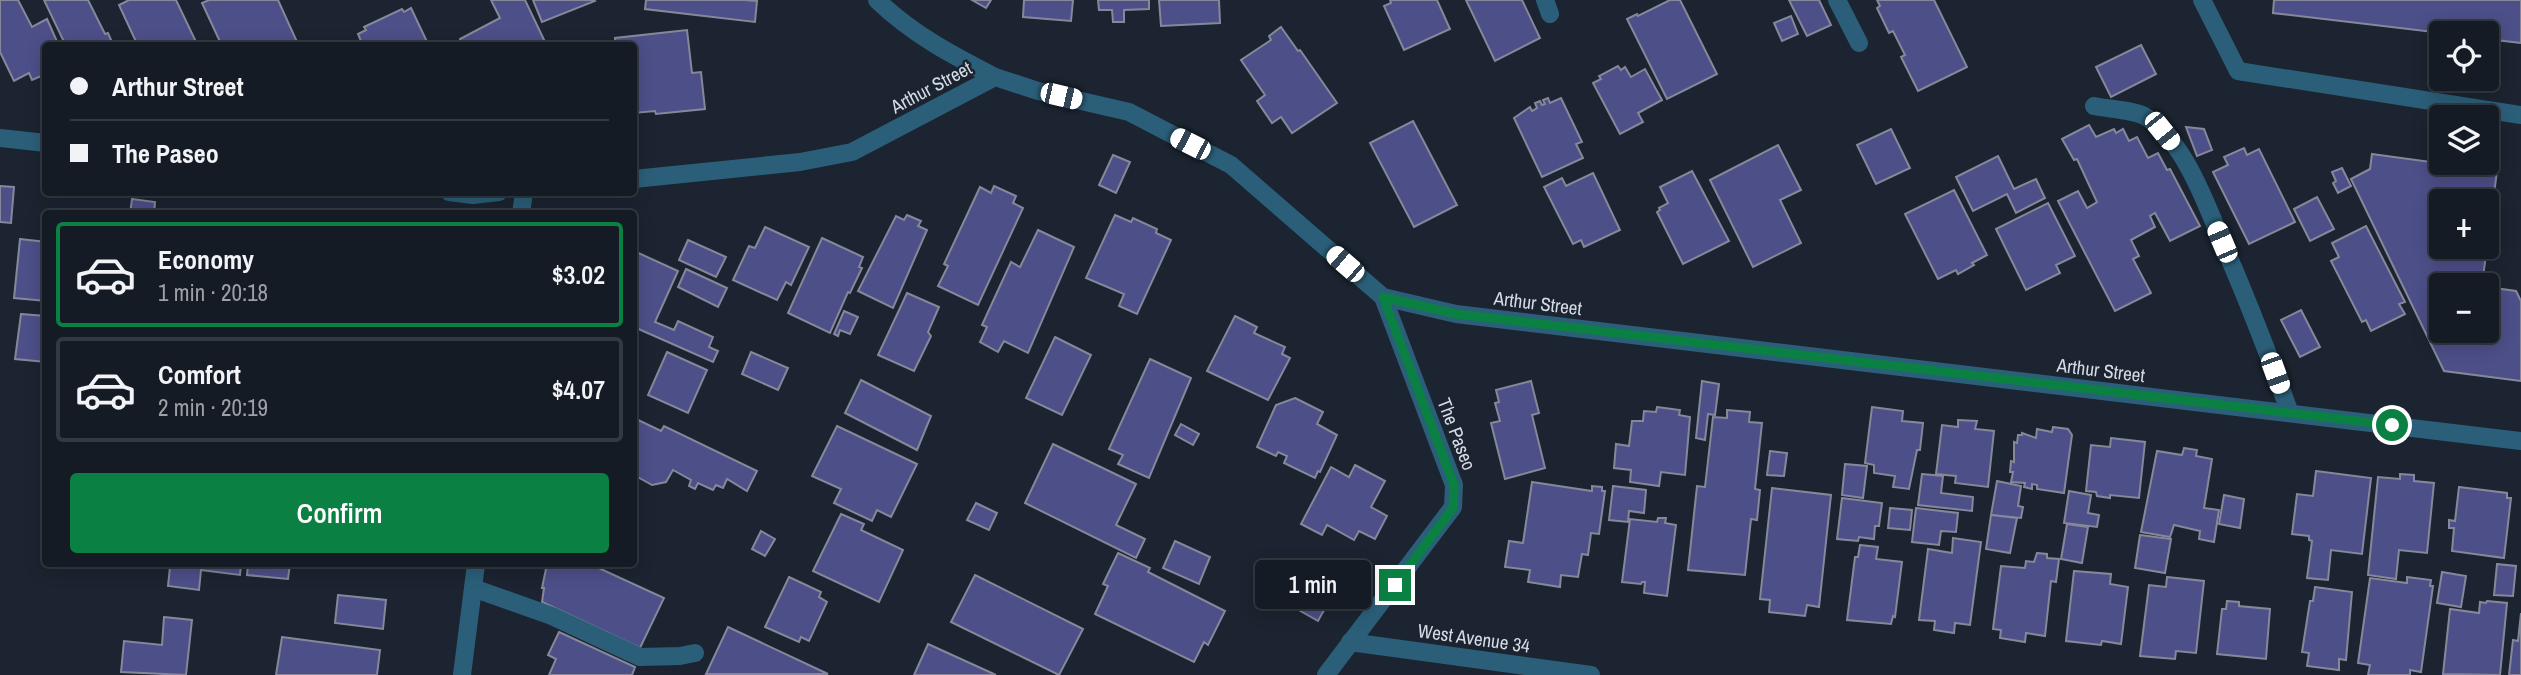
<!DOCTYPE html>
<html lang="en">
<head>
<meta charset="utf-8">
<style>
	:root { --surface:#141b24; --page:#1d242c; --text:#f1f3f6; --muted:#9da1a6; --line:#333941; --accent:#0b8043 }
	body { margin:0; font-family:"Archivo Narrow",sans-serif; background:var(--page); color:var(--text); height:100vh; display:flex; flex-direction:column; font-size:26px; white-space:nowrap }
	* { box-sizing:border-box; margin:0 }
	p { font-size:23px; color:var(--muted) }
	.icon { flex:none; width:38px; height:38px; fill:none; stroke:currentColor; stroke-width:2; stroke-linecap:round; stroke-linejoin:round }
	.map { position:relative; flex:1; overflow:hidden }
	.side { position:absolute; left:42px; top:210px; width:595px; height:357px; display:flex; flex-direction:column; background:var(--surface); border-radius:7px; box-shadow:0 4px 18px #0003,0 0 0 2px var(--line) }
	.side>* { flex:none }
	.guide { position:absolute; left:42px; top:42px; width:595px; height:154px; border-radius:7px; box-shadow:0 4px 18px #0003,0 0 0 2px var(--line); display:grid; align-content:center; height:154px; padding:0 28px; background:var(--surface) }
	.buttons { position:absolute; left:2429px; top:21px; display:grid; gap:14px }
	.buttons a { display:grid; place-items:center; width:70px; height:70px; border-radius:7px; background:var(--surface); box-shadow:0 4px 18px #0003,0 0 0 2px var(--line); font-size:35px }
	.end { position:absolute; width:32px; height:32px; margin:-16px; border:9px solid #0b8043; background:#fff; box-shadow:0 0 0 4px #fff }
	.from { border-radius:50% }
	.bubble { position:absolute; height:49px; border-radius:7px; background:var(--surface); box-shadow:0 4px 18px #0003,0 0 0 2px var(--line); font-size:23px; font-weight:600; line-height:49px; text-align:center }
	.car { position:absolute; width:21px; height:42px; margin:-21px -10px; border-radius:9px; box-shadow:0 0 5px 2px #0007; background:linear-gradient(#fff 24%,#345 0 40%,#fff 0 76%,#345 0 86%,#fff 0) }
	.guide b { display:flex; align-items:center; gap:24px; height:66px; font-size:26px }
	.guide b+b { border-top:2px solid var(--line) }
	.guide i { width:18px; height:18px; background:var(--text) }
	ul { padding:12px 0 0; list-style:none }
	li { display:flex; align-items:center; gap:21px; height:105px; margin:0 14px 10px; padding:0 14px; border:4px solid var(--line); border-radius:7px }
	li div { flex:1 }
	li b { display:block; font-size:26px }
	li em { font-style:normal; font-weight:600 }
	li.selected { border-color:var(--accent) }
	li>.icon { width:63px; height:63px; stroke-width:1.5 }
	.button { display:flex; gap:14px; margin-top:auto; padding:14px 28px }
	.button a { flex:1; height:80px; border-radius:7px; background:var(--accent); color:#fff; font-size:28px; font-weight:600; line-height:80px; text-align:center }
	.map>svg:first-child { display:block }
	.building { fill:#4d4f89; stroke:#86889a; stroke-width:2; fill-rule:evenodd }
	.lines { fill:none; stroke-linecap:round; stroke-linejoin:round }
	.service { stroke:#2b5f79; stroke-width:18 }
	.minor { stroke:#2b5f79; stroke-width:18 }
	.route { stroke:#0b8043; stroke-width:9 }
	.labels { text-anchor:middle; stroke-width:5; stroke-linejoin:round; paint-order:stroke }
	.street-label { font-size:19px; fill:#d6dce5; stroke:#1b2430 }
</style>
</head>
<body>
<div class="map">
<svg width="2521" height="675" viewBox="0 0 2521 675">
	<rect width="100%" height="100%" fill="#1b2430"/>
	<g class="building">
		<polygon points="0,0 18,0 32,27 47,19 59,46 46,46 46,74 32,80 29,73 14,81 0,52"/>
		<polygon points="44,0 88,0 105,34 108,33 112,42 111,45 66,46"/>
		<polygon points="129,0 176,0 198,46 138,46 119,5"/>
		<polygon points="209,0 278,0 298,44 222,46 202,3"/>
		<polygon points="491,0 525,0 547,46 463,46 460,39 500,18"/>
		<polygon points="533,0 594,0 595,1 542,22"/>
		<polygon points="646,0 744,0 757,1 755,22 645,9"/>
		<polygon points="972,0 991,0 986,8"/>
		<polygon points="1024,0 1073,0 1071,21 1023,17"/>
		<polygon points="1098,0 1149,0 1149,9 1124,10 1124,22 1113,22 1112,10 1099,10"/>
		<polygon points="1159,0 1219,0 1220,23 1161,26"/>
		<polygon points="1390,0 1437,0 1450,29 1404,50 1384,6 1391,3"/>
		<polygon points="1466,0 1522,0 1540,38 1495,61"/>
		<polygon points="1670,0 1680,0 1717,74 1667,99 1627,19 1637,14 1638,16"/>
		<polygon points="1789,0 1819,0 1831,25 1807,36"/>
		<polygon points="1877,0 1934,0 1967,67 1918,91 1901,57 1905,55 1893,31 1889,33 1877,8 1880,6"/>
		<polygon points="2274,0 2521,0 2521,43 2487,39 2487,33 2442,33 2273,13"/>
		<polygon points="411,8 429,46 363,46 358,34 366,30 364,27 402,9 404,12"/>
		<polygon points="1791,16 1798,34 1782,41 1774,23"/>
		<polygon points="1281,27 1298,51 1300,50 1337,103 1292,133 1281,117 1272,123 1257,101 1265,95 1241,60 1271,40 1269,36"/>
		<polygon points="687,30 692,73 701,72 705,109 656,114 655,111 634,113 634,46 616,46 615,38"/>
		<polygon points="2141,45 2156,74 2111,97 2096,67"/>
		<polygon points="1618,66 1621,70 1625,67 1631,77 1645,69 1662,100 1638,113 1643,122 1620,134 1593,83 1601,79 1599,76"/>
		<polygon points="1548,98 1550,103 1561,98 1582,142 1576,144 1583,158 1542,177 1514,118 1530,107 1532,111 1537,108 1535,103 1540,101 1542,105 1545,104 1543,100"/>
		<polygon points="1413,121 1457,205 1414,227 1370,143"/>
		<polygon points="2089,125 2096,137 2114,129 2116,133 2123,129 2129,141 2137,137 2148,158 2158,153 2167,170 2170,169 2200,226 2170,241 2155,213 2150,216 2155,227 2131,240 2139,256 2133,259 2151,293 2115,311 2058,201 2078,191 2087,208 2097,202 2077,159 2074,160 2062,139"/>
		<polygon points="2186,127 2204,129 2212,150 2197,156"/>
		<polygon points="1891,129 1910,168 1876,184 1857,145"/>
		<polygon points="1778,145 1801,190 1780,200 1801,243 1753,267 1710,180"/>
		<polygon points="2244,148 2247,155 2259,149 2295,222 2249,244 2213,172 2228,165 2224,157"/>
		<path d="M2372,154L2497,171L2482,285H2441V331H2487V287L2516,291L2521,301V381L2444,371L2351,179L2370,169ZM2441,201H2487V247H2441Z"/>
		<polygon points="1113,155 1130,162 1116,193 1099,185"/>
		<polygon points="1998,156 2014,189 2036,179 2045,198 2016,213 2007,194 1973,211 1956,177"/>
		<polygon points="2342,168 2351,186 2338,193 2333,183 2336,181 2332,172"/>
		<polygon points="1692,171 1729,241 1683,264 1657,212 1660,210 1659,208 1668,203 1660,187"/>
		<polygon points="1593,173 1620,230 1584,247 1581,240 1573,244 1544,187 1562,178 1566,186"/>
		<polygon points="0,186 14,187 11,223 0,222"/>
		<polygon points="994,186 1016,196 1013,203 1023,208 978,305 938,286 948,266 944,264 980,187 991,193"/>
		<polygon points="1954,190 1987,255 1972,263 1974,265 1958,274 1956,270 1938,279 1905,214"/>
		<polygon points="2317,197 2334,229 2310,241 2294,209"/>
		<polygon points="132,199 155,202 154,214 130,214"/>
		<polygon points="2048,203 2075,256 2056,265 2060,273 2026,290 1996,229"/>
		<polygon points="907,215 921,221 918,226 927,230 893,308 858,291 896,216 904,220"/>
		<polygon points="1115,215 1131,222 1133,218 1157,229 1156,233 1171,240 1137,314 1119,306 1124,294 1086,278"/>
		<polygon points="2366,226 2405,302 2399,304 2405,314 2371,331 2366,320 2362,322 2331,261 2339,257 2332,243"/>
		<polygon points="765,227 809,247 791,285 786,282 777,300 733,280 749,246 755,248"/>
		<polygon points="1038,230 1074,247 1028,353 1004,341 998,352 980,342 987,327 982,325 1011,262 1020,267"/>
		<polygon points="822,238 863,257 859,267 862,268 850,293 848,292 830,333 788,313"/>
		<polygon points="20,239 46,242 46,301 14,298"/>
		<polygon points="688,240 726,257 716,277 679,260"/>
		<polygon points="634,251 678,271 655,322 674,330 678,321 713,337 709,347 718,351 713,362 634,327"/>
		<polygon points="686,269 727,288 718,307 678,287"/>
		<polygon points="907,293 939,307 928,332 931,336 914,371 878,355"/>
		<polygon points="2301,310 2320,347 2300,357 2281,320"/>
		<polygon points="844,311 858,317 850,334 840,330 838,336 834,334"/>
		<polygon points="21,314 46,316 46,362 15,359"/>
		<polygon points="1235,316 1257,327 1254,333 1285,347 1282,354 1290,358 1268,400 1207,371"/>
		<polygon points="1055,337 1091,355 1062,415 1026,398"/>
		<polygon points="667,352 707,370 688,413 648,395"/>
		<polygon points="751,352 788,368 778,390 742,374"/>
		<polygon points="1150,359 1191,378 1149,478 1118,464 1123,455 1109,449"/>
		<polygon points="861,380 931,416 917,450 845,413"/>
		<polygon points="1531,381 1539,413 1532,415 1545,468 1505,479 1491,423 1500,421 1495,403 1499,402 1496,390"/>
		<polygon points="1702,381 1719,384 1715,415 1708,414 1705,440 1696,438"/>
		<polygon points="1295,398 1323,412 1317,424 1337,435 1320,472 1318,471 1315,478 1284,463 1287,456 1278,452 1276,456 1257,447 1276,405"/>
		<polygon points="1657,407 1680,410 1679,415 1690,417 1685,475 1661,472 1659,486 1630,482 1631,470 1614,468 1616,444 1629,446 1632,421 1643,421 1644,411 1656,412"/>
		<polygon points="1872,407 1903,411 1902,421 1923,423 1920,450 1917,450 1909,489 1893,487 1895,476 1874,473 1874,465 1865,463"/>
		<polygon points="1727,410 1750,412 1749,422 1762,423 1755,489 1760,490 1757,520 1751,519 1745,575 1688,570 1697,486 1705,487 1713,417 1727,418"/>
		<polygon points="634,418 661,431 664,426 757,471 747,491 727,479 723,488 716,485 713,490 698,483 695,489 689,486 691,480 673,470 666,482 652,485 634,475"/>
		<polygon points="1958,420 1977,421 1975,429 1994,431 1988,487 1955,483 1956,476 1936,474 1942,425 1958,427"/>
		<polygon points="1181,424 1199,434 1193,445 1175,435"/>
		<polygon points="837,426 917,464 891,517 877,510 872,521 834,503 841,489 812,476"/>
		<polygon points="2053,427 2068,429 2072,435 2064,493 2037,489 2037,485 2032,484 2032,489 2024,487 2025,483 2011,482 2013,472 2010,472 2011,461 2014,462 2014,442 2017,443 2018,435 2022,435 2022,433 2036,438 2037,429 2052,432"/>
		<polygon points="2111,438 2145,442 2139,498 2110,495 2110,498 2097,496 2096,492 2086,491 2091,445 2110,447"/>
		<polygon points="1053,444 1136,484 1116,525 1145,539 1136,558 1025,503"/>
		<polygon points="2184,448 2197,450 2196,456 2212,459 2204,508 2219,510 2214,542 2199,539 2200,531 2174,525 2170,537 2141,532 2157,451 2182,455"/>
		<polygon points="1770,451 1787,453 1784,476 1767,475"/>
		<polygon points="1845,464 1867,466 1863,498 1842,495"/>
		<polygon points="1355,465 1385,481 1371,507 1387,516 1375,539 1359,531 1354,540 1327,525 1322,535 1301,524 1331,467 1349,477"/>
		<polygon points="2316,471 2371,478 2362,554 2331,550 2328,580 2307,578 2312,541 2309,540 2309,536 2292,534 2297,494 2313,496"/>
		<polygon points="1922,474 1943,476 1941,493 1973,497 1972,511 1918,505"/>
		<polygon points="2400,474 2414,475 2414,481 2434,483 2427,553 2399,550 2396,579 2368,575 2378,477 2400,479"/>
		<polygon points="1997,481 2021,486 2018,506 2023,507 2021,518 1991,515"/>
		<polygon points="1532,482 1592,491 1592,486 1602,487 1602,491 1605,491 1599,534 1591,533 1588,555 1582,554 1578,577 1561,575 1560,587 1528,582 1530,570 1505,567 1509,541 1523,543"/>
		<polygon points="1613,486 1646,490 1644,513 1629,511 1628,522 1609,520"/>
		<polygon points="2459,487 2507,493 2507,498 2511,498 2504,558 2452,551 2454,528 2449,528 2449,520 2455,521"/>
		<polygon points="1772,488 1831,495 1819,607 1807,605 1805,616 1769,612 1770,600 1760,599"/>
		<polygon points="2069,491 2091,495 2088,513 2099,515 2097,527 2064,523"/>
		<polygon points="2224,495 2244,499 2240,528 2219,524"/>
		<polygon points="1842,498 1882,503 1879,526 1875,526 1874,539 1859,537 1858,541 1837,539"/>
		<polygon points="976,503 997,513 989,530 967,520"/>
		<polygon points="1890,508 1912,510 1910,530 1888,528"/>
		<polygon points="1916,508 1958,513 1956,532 1941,531 1939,545 1912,542"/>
		<polygon points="841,514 864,524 861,530 903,550 879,602 813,571"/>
		<polygon points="1991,515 2017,518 2010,553 1986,549"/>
		<polygon points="1658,518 1666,518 1665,523 1676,525 1667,596 1644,593 1645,582 1642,582 1641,584 1622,582 1630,519 1657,522"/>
		<polygon points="2067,524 2088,527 2082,563 2061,559"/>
		<polygon points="761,531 775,539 765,556 752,549"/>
		<polygon points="2140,535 2171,539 2165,573 2135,568"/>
		<polygon points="1953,538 1981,542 1970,625 1955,623 1954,633 1934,630 1935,621 1919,620 1928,549 1952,553"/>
		<polygon points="1175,541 1210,557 1199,584 1163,568"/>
		<polygon points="1860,545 1878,547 1876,559 1902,562 1895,617 1893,616 1891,624 1847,620 1855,557 1858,557"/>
		<polygon points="1118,553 1150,568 1148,572 1225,611 1208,645 1204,642 1194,662 1095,614 1108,586 1103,584"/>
		<polygon points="2037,553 2047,554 2047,558 2059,559 2056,582 2051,581 2045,636 2026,633 2025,642 2000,638 2001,630 1993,629 2001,566 2025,568 2026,561 2034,562"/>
		<polygon points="156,564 290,564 288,579 247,575 248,565 241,564 240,575 201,570 199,590 168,586 170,567"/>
		<polygon points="547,564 590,564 664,598 640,648 542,602 544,588 542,588"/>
		<polygon points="2497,564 2516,566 2513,596 2494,595"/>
		<polygon points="1298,571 1334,592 1318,621 1281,600"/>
		<polygon points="2074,571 2111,574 2110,584 2128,587 2121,644 2102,641 2101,645 2066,641"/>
		<polygon points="2442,572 2466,576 2461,607 2437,603"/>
		<polygon points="975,575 1083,629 1059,675 951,622"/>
		<polygon points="789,577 821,592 819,597 827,602 809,641 801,637 799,642 765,627"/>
		<polygon points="2167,577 2204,581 2196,653 2176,651 2175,659 2140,656 2149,585 2166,587"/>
		<polygon points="2407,577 2431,580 2430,586 2433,586 2421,672 2410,670 2410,675 2368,675 2370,665 2358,663 2370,578 2407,583"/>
		<polygon points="2315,587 2352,592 2346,660 2339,659 2339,670 2307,666 2309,653 2302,652 2310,601 2313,601"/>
		<polygon points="338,595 386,600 383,629 335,623"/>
		<polygon points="2227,601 2239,602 2239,606 2270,609 2266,659 2217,654 2222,609 2226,609"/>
		<polygon points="2487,601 2507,603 2500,675 2443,674 2450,609 2479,613 2480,602 2486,603"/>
		<polygon points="2521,613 2521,675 2509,675 2513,640 2518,641"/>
		<polygon points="164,617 192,620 186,675 121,672 124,641 162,645"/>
		<polygon points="728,627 828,674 706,674"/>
		<polygon points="559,632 635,667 632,675 549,675 556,659 548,655"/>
		<polygon points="282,637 380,650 377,675 276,675"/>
		<polygon points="928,644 996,675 914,675"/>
	</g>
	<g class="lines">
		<g class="service">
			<polyline points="1545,0 1550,14"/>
			<polyline points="1837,0 1859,43"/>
			<polyline points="2202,0 2238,71 2521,115"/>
			<path d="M2094,106C2108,109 2136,110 2146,117C2185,142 2206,204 2223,244C2248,300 2269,356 2290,413"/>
			<polyline points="473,588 552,616 640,657 680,656 695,653"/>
		</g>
		<g class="minor">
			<path d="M877,0C912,34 952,55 995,77"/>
			<polyline points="0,138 46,143"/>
			<polyline points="634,179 800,162 852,152 995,77 1038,91 1129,112 1231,165 1383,297 1456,314 2521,441"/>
			<polyline points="449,192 473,195 499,192"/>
			<polyline points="521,214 524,192"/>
			<polyline points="1350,642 1591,675"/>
			<polyline points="462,675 476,564"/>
			<polyline points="1326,675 1453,507 1454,485 1383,297"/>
		</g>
	</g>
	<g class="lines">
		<polyline class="route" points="1395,585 1453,508 1454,485 1383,297 1456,314 2392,425"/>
	</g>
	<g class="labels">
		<g class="street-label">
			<text transform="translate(931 87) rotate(-28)" y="7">Arthur Street</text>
			<text transform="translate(1538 303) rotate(7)" y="7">Arthur Street</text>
			<text transform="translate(2101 370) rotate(7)" y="7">Arthur Street</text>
			<text transform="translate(1457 434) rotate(69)" y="7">The Paseo</text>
			<text transform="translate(1474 638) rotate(8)" y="7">West Avenue 34</text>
		</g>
	</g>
</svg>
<div class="buttons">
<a><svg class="icon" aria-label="locate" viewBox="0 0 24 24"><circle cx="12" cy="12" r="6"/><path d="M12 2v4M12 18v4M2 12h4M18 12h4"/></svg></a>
<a><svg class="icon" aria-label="layers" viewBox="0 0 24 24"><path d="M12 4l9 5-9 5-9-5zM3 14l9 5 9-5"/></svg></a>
<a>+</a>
<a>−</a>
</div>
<i class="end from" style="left:2392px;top:425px"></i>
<i class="end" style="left:1395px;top:585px"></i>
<div class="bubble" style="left:1255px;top:560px;width:116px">1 min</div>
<i class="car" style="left:1061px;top:96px;rotate:103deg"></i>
<i class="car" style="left:2162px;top:131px;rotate:141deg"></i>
<i class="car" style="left:1190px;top:144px;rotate:297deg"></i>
<i class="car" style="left:2222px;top:242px;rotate:337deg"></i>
<i class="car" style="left:1345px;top:264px;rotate:311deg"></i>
<i class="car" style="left:2275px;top:373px;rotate:160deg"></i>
<div class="guide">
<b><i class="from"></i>Arthur Street</b>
<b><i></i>The Paseo</b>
</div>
<section class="side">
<ul>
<li class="selected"><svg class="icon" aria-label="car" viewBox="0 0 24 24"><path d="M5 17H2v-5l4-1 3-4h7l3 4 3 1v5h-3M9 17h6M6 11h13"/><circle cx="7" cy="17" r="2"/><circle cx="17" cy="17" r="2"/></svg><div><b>Economy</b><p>1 min · 20:18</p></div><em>$3.02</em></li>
<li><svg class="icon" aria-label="car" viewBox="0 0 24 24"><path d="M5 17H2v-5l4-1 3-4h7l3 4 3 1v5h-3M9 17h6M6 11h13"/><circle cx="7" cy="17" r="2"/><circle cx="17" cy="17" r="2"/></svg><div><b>Comfort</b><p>2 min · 20:19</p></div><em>$4.07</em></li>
</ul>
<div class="button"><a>Confirm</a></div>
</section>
</div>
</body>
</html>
